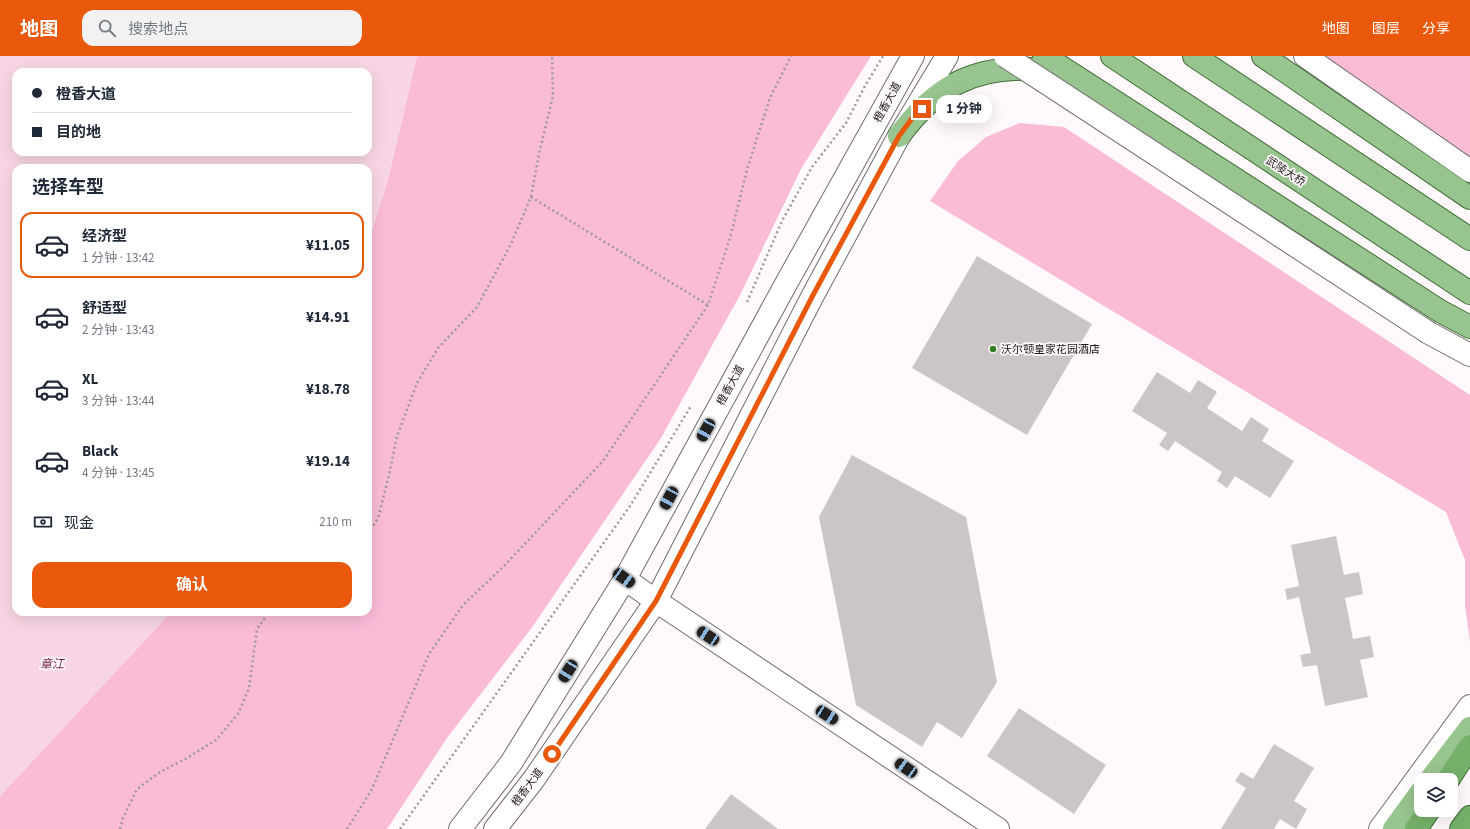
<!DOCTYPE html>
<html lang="zh">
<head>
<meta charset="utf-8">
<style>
	:root { --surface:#fff; --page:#f2f2f3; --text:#1f2937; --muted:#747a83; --line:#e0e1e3; --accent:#ea580c }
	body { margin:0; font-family:"Source Sans 3","Noto Sans SC",sans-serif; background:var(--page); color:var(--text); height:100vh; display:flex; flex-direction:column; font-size:15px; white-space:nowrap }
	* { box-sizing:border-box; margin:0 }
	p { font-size:13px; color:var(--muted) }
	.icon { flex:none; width:22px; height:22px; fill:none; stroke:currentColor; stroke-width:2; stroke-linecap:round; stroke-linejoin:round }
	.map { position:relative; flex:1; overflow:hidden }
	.sheet { position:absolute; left:12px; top:108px; width:360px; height:452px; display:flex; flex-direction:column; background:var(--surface); border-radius:12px; box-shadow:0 4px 16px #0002 }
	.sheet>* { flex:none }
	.guide { position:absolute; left:12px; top:12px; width:360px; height:88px; border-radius:12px; box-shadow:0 4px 16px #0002; display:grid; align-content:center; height:88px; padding:0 20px; background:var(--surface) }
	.controls { position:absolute; left:1414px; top:717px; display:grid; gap:8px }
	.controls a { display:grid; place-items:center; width:44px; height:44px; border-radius:8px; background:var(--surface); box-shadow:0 4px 16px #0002; font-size:20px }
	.end { position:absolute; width:18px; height:18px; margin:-9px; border:5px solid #ea580c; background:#fff; box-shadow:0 0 0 2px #fff }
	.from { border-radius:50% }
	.bubble { position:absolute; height:28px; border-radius:12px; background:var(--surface); box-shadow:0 4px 16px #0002; font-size:13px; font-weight:700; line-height:28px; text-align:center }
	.car { position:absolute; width:12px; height:24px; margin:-12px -6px; border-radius:5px; box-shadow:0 0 3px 1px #0007; background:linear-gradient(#222 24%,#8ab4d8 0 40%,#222 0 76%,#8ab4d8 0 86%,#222 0) }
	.guide b { display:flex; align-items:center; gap:14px; height:38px; font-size:15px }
	.guide b+b { border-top:1px solid var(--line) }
	.guide i { width:10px; height:10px; background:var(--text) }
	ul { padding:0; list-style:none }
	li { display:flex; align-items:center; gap:12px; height:66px; margin:0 8px 6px; padding:0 12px; border:2px solid transparent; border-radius:12px }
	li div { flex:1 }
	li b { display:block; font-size:15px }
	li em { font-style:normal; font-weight:700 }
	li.on { border-color:var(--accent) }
	li>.icon { width:36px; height:36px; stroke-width:1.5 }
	h2 { padding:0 20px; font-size:18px; line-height:48px }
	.pay { display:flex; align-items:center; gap:10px; height:44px; padding:0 20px; font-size:15px }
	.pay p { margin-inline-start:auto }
	.button { display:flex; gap:8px; margin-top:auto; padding:8px 20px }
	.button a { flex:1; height:46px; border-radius:12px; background:var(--accent); color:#fff; font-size:16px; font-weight:700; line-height:46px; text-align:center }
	header { display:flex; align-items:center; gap:24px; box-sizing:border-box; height:56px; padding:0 20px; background:var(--accent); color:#fff }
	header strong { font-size:19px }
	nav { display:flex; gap:22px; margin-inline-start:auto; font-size:14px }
	.search { width:280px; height:36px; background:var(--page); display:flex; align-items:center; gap:10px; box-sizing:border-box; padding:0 14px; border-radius:12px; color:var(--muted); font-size:15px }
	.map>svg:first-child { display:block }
	.green { fill:#fabbd7 }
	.water { fill:#f8d5e4; fill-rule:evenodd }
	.building { fill:#cac5c7 }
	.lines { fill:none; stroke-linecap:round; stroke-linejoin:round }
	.tertiary-casing { stroke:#716c6e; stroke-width:24 }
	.secondary-casing { stroke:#716c6e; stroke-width:24 }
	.primary-casing { stroke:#3f6e35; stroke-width:24 }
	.trunk-casing { stroke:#3f6e35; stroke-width:24 }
	.path { stroke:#9e999b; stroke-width:2.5; stroke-dasharray:2 3; stroke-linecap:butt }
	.tertiary { stroke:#fff; stroke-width:22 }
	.secondary { stroke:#fff; stroke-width:22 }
	.primary { stroke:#98c48f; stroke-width:22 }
	.trunk { stroke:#76b06a; stroke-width:22 }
	.tertiary-bridge-casing { stroke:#716c6e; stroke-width:24; stroke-linecap:butt }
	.tertiary-bridge { stroke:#fff; stroke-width:22 }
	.route { stroke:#ea580c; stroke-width:5 }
	.poi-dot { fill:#337d23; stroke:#fff9fb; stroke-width:1.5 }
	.labels { text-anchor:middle; stroke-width:3.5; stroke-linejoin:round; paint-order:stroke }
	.street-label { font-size:11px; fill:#1b191a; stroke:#fff9fb }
	.poi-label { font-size:11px; fill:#1b191a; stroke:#fff9fb; text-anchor:start }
	.water-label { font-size:12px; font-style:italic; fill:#791b51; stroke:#fff9fb }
</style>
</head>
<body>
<header>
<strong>地图</strong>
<div class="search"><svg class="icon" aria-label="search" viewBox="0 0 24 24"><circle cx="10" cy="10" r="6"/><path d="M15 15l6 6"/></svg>搜索地点</div>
<nav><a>地图</a><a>图层</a><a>分享</a></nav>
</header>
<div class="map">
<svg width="1470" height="773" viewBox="0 0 1470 773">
	<rect width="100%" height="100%" fill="#fff9fb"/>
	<g class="green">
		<polygon points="417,0 871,0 801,113 740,239 661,382 533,570 447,682 387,773 0,773 0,740 171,556 368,556 368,187 388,123"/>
		<polygon points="1323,0 1470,0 1470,106"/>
		<polygon points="1020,67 1064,71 1470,339 1470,585 1465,550 1465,504 1446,456 930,145 958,105 986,81"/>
	</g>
	<path class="water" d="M0,0H417L388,123L368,187V112H16V556H171L0,740ZM16,16H368V96H16Z"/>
	<g class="building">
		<polygon points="977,200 1092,268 1027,379 912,312"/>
		<polygon points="1157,316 1190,337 1198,324 1217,336 1207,352 1242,375 1251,361 1269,373 1262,385 1294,405 1270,442 1235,420 1227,432 1217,425 1222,416 1175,385 1168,395 1159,389 1167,377 1132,355"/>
		<polygon points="852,399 966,461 997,626 962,682 937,666 922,691 856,649 819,461"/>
		<polygon points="1336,480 1344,519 1359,516 1363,538 1345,542 1353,583 1370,580 1374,601 1360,604 1368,641 1325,650 1317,609 1303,611 1300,599 1311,597 1299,541 1287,544 1285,533 1299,530 1291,489"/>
		<polygon points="1019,652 1106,709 1074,758 987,700"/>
		<polygon points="1274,688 1314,712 1294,745 1307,753 1296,773 1280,763 1274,773 1221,773 1246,732 1235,725 1241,716 1253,723"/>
		<polygon points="731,738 778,773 705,773"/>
	</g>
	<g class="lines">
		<g class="tertiary-casing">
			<g id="tertiary">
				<polyline points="1305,0 1470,115"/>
				<polyline points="1429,277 1470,299"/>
				<polyline points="625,523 656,545 998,773"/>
				<polyline points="1380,773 1470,650"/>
			</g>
		</g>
		<g class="secondary-casing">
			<g id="secondary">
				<polyline points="460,773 511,707 625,523 787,226 913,0"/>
				<polyline points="495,773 534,723 656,545 812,241 899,80 947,0"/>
			</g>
		</g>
		<g class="primary-casing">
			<g id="primary">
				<polyline points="1044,0 1440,255 1470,271"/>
				<polyline points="1112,0 1470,237"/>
				<polyline points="1194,0 1470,183"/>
				<polyline points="1263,0 1470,142"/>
				<path d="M899,80C935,31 973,10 1034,13"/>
				<polyline points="1430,724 1470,672"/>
				<polyline points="1394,773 1421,736"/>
			</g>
		</g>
		<g class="trunk-casing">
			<g id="trunk">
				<polyline points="1448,724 1470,690"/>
				<polyline points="1416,773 1429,754"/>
				<polyline points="1461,773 1470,761"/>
			</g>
		</g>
		<g class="path">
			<polyline points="531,141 708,249"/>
			<polyline points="747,246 782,165 812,111 846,67 865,30 883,0"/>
			<polyline points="368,478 378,462 389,419 397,380 417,327 438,292 477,251 511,188 531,141 539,98 553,40 552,0"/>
			<polyline points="120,773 123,762 137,733 160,716 187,702 216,684 238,658 249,632 257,573 269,556"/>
			<polyline points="347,773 372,733 429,598 463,549 503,511 603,405 708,249 730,182 748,110 770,42 791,0"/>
			<polyline points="400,773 630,450 691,350"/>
		</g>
		<use href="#tertiary" class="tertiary"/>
		<use href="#secondary" class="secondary"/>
		<use href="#primary" class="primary"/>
		<use href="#trunk" class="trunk"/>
		<g class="tertiary-bridge-casing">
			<polyline id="tertiary-bridge" points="1005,0 1429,277"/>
		</g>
		<use href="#tertiary-bridge" class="tertiary-bridge"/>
	</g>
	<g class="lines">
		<polyline class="route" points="552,698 656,545 812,241 899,80 913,61 922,53"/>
	</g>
	<circle class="poi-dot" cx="993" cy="293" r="4"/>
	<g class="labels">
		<g class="street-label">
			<text transform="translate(887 46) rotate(-61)" y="4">橙香大道</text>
			<text transform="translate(1286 115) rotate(33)" y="4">武陵大桥</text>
			<text transform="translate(730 329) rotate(-61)" y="4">橙香大道</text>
			<text transform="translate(527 731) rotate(-53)" y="4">橙香大道</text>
		</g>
		<g class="poi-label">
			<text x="1001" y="297">沃尔顿皇家花园酒店</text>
		</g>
		<g class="water-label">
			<text x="52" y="612">章江</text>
		</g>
	</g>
</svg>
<div class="controls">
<a><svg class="icon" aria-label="layers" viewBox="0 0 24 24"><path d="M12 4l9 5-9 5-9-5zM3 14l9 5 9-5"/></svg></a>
</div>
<i class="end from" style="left:552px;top:698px"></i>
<i class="end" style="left:922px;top:53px"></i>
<div class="bubble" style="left:936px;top:39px;width:56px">1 分钟</div>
<i class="car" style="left:706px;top:374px;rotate:209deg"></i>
<i class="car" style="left:669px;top:442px;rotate:208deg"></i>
<i class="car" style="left:624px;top:522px;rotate:126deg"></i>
<i class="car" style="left:708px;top:580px;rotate:303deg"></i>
<i class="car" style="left:568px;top:615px;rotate:212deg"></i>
<i class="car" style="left:827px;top:659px;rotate:123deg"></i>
<i class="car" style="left:906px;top:712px;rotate:304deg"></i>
<div class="guide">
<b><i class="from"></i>橙香大道</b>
<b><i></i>目的地</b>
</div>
<section class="sheet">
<h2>选择车型</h2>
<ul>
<li class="on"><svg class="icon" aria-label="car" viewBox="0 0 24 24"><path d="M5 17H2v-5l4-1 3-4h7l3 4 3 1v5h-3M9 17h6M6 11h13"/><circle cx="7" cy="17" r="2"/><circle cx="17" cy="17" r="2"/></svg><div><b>经济型</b><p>1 分钟 · 13:42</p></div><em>¥11.05</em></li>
<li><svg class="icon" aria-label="car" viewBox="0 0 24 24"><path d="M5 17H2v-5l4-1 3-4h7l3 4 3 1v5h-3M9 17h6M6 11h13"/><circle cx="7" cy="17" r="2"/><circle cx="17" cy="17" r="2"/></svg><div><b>舒适型</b><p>2 分钟 · 13:43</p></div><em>¥14.91</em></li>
<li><svg class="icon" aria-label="car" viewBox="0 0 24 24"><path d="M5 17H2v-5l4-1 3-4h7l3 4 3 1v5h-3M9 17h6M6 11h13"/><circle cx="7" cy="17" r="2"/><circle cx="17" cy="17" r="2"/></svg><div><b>XL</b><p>3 分钟 · 13:44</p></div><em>¥18.78</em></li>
<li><svg class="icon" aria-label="car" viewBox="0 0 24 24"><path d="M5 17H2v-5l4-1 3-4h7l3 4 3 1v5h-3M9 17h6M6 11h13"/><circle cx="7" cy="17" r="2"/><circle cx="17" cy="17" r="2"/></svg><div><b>Black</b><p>4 分钟 · 13:45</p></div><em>¥19.14</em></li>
</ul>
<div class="pay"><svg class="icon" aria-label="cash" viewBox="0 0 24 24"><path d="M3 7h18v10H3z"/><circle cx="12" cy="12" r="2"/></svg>现金<p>210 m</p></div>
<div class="button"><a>确认</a></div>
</section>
</div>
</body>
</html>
